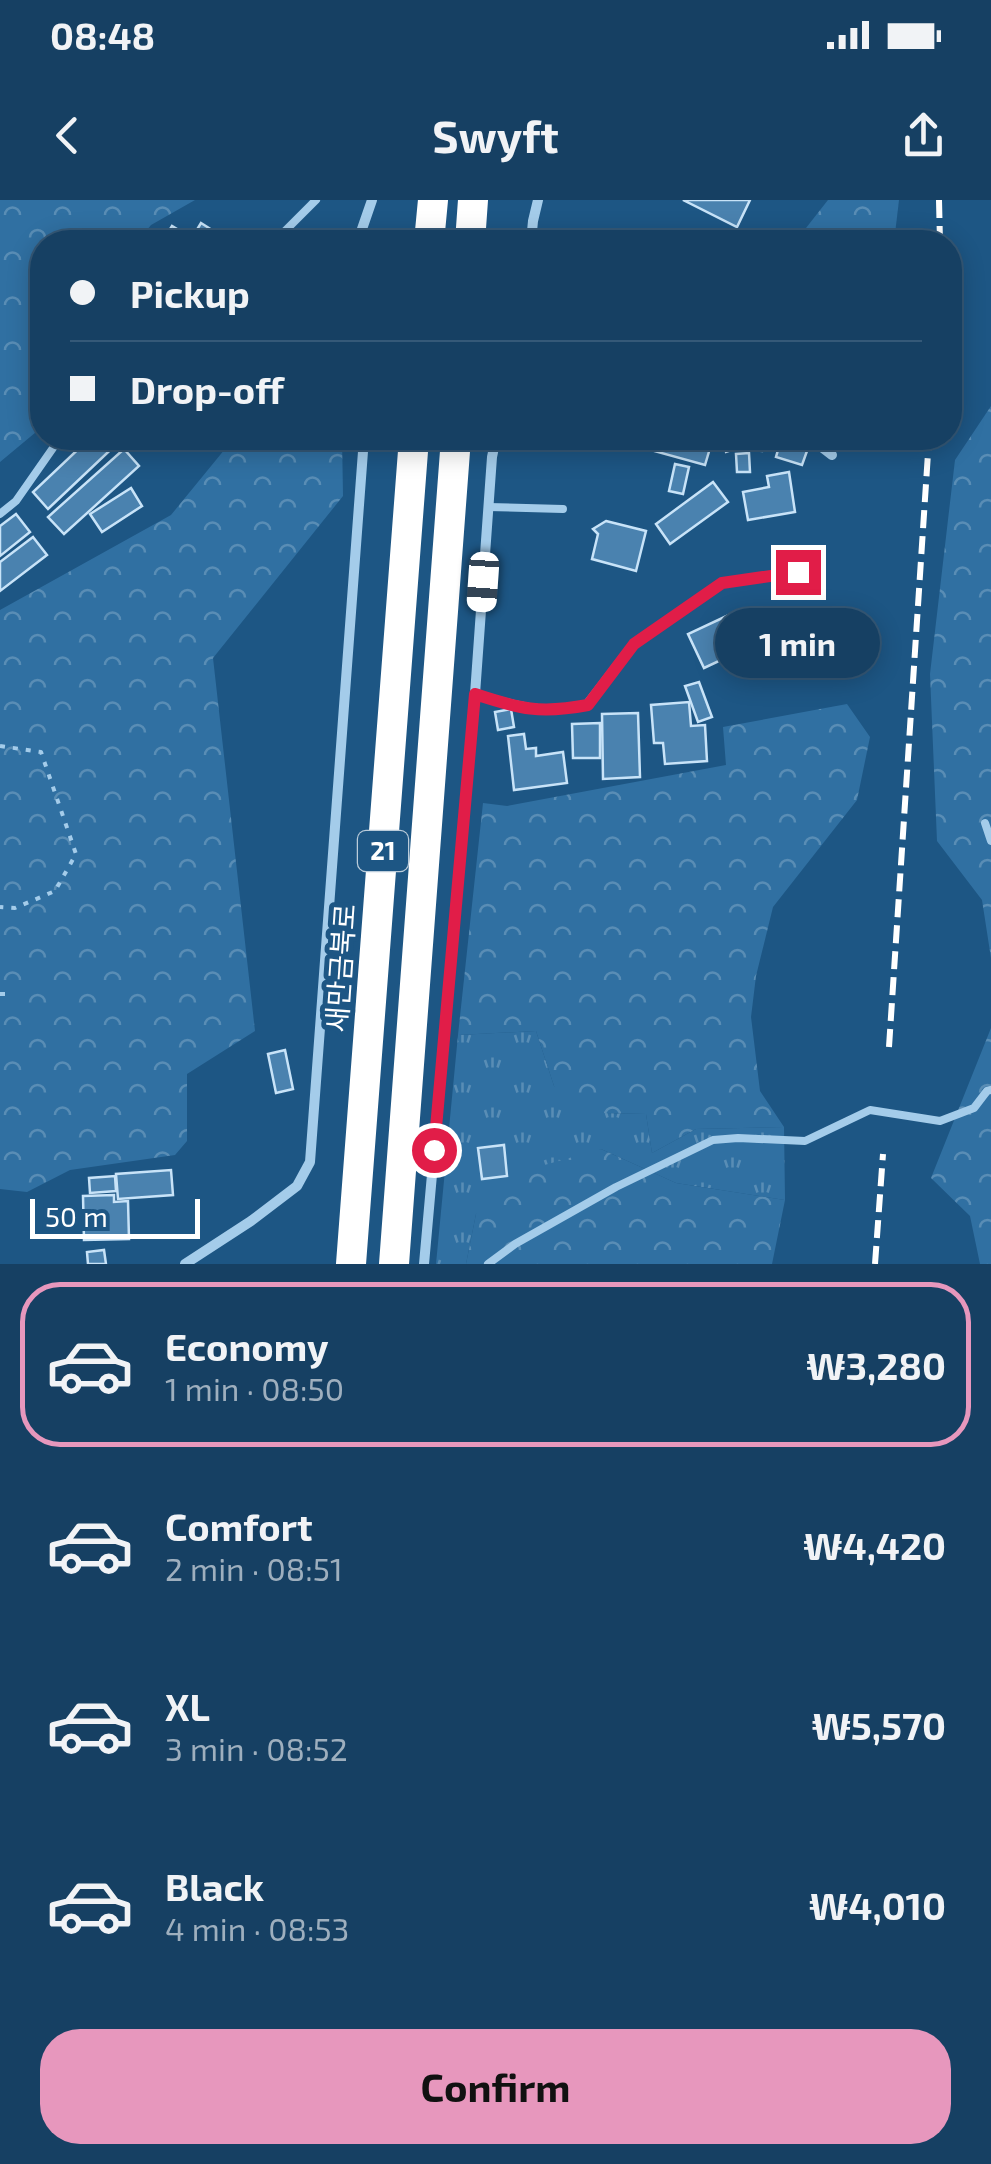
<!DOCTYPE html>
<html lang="en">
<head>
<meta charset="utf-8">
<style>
	:root { --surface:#164063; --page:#1f4769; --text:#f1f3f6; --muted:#9eafbe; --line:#355978; --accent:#e797bd }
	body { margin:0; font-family:"Exo 2","Noto Sans KR",sans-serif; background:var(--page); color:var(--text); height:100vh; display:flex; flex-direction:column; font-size:38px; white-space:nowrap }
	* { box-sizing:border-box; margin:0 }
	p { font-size:32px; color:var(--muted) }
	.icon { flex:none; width:55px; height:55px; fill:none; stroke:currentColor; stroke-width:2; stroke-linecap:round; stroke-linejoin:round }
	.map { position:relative; height:1064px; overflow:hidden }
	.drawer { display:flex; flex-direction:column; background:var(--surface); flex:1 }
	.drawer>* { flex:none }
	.top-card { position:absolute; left:30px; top:30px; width:932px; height:220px; border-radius:40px; box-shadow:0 5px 25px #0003,0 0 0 2px var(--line); display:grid; align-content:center; height:220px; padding:0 40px; background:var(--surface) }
	.scale { position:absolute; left:30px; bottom:25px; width:170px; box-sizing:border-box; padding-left:10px; border:5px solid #fff; border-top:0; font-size:28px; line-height:35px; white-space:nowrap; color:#fff; -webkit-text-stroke:8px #1d5684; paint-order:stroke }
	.end { position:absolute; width:45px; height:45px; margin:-22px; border:12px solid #e11d48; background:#fff; box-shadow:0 0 0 5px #fff }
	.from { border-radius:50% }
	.bubble { position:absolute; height:70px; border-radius:35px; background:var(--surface); box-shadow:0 5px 25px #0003,0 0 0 2px var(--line); font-size:32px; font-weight:700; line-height:70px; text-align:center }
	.car { position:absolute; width:30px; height:60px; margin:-30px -15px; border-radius:12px; box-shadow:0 0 8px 2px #0007; background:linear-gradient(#fff 24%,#345 0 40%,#fff 0 76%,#345 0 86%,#fff 0) }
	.top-card b { display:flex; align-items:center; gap:35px; height:95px; font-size:38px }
	.top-card b+b { border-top:2px solid var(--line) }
	.top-card i { width:25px; height:25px; background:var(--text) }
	ul { padding:18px 0 0; list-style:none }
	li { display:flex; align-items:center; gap:30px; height:165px; margin:0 20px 15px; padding:0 20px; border:5px solid transparent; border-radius:40px }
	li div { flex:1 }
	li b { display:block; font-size:38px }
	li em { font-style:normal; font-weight:700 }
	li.current { border-color:var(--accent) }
	li>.icon { width:90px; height:90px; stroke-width:1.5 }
	.button { display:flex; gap:20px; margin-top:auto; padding:20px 40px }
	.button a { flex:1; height:115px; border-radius:40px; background:var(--accent); color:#111; font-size:40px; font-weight:700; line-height:115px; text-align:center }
	.status { display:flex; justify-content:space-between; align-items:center; height:70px; padding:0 50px; background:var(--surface); direction:ltr }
	.status svg { height:28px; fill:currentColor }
	header { display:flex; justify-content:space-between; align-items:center; height:130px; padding:0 40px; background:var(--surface); font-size:45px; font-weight:700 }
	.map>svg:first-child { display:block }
	.grass { fill:url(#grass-tufts) }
	.forest { fill:url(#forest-crowns) }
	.building { fill:#4a82af; stroke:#c8e3f8; stroke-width:2.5 }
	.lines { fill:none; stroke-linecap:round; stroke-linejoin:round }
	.path { stroke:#a4ccea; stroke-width:4; stroke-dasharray:5 8; stroke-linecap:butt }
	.lane { stroke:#a4ccea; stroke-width:8 }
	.street { stroke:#a4ccea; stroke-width:10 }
	.highway { stroke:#fff; stroke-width:30 }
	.rail { stroke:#fff; stroke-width:6; stroke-dasharray:18 8; stroke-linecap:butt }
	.route { stroke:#e11d48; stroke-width:12 }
	.labels { text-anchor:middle; stroke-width:10; stroke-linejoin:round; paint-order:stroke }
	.shield { fill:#1d5684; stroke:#bbccda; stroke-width:2.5 }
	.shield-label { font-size:25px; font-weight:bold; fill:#fff }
	.street-label { font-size:28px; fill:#fff; stroke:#1d5684 }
</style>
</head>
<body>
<div class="status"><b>08:48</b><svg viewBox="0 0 49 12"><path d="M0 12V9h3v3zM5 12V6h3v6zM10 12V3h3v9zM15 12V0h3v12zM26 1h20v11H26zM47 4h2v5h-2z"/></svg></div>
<header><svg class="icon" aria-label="back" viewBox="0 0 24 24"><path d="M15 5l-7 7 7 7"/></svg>Swyft<svg class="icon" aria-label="share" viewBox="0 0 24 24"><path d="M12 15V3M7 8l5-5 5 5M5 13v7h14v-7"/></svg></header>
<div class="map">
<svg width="991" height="1064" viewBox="0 0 991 1064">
	<defs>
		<pattern id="grass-tufts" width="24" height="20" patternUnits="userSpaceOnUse" patternTransform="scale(2.5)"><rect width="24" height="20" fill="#3070a2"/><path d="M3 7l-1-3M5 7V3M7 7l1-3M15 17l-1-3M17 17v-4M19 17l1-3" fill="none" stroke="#598db5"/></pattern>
		<pattern id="forest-crowns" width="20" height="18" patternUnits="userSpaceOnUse" patternTransform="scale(2.5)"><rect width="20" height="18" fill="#3070a2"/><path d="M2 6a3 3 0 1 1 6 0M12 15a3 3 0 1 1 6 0" fill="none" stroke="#598db5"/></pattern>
	</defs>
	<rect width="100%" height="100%" fill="#1d5684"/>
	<polygon class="grass" points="536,831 554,886 604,913 646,914 652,953 696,929 784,927 785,1000 676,983 601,949 476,1014 466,1064 436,1064 458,835"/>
	<g class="forest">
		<polygon points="0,0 195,0 151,25 137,42 42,42 42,163 39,168 42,171 42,227 0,262"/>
		<polygon points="828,0 899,0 894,42 795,42"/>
		<polygon points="991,206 991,758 982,700 937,641 930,474 955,260"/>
		<polygon points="234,238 342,238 343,296 213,458 255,831 187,874 187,941 175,955 70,970 27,992 0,989 0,410 171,315"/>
		<polygon points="847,504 870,537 857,600 773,707 756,776 751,817 760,891 784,927 696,929 652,953 646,914 604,913 571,908 554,886 536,831 458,835 483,603 507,606 726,565 723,527"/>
		<polygon points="991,828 991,1064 980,1064 970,1016 931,978"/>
		<polygon points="601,949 676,983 785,1000 772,1064 466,1064 476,1014 492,989 541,966"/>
	</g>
	<g class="building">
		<polygon points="683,0 750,0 737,27"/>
		<polygon points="201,23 231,42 162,42 172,26 192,38"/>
		<polygon points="90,238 123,238 48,309 33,292"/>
		<polygon points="658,238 713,238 705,265 654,251"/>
		<polygon points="722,238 733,238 735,249 726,252"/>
		<polygon points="737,238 764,238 762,251 739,249"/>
		<polygon points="780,243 807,251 802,265 776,257"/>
		<polygon points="124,249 139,266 64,334 48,317"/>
		<polygon points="749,253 750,272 737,272 736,254"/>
		<polygon points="675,264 689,267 683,294 669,291"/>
		<polygon points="789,272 795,312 748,320 743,292 769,287 767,276"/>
		<polygon points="713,282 728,302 670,344 656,324"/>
		<polygon points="131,288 142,306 102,332 90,314"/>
		<polygon points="16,314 30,332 0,356 0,326"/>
		<polygon points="606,321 646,331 636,371 592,359 598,334 593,329"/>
		<polygon points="33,337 47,355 0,391 0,362"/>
		<polygon points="733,413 749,447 704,468 688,434"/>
		<polygon points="699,482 712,517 698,522 685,486"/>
		<polygon points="689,502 691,526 705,525 707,561 665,564 663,543 654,543 651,505"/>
		<polygon points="511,509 514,527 498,530 495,512"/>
		<polygon points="638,513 640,577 603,579 602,514"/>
		<polygon points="600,523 600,558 573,558 572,524"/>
		<polygon points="524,534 526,549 536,548 536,556 563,552 567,583 514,590 508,536"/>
		<polygon points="285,850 293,889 276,893 268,854"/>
		<polygon points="504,945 507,976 482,979 478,948"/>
		<polygon points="171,970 173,995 118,999 116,974"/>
		<polygon points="115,976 116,991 90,993 89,978"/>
		<polygon points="114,995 114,1002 128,1001 129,1039 84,1040 83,996"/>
		<polygon points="104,1050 106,1064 88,1064 87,1052"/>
	</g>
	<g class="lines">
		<g class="path">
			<polyline points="0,546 41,552 76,654 55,691 15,708 0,707"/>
			<polyline points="0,794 8,794"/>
		</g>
		<g class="lane">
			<polyline points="274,42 316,0"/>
			<polyline points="488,307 563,309"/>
			<polyline points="0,314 16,301 60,238"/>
			<polyline points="985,623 991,641"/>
			<polyline points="488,1064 515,1044 616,987 713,940 738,938 805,941 870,910 940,921 974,908 987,891 991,890"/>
		</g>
		<g class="street">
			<polyline points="361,42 362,29 372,0"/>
			<polyline points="531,42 533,21 538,0"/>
			<polyline points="810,238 832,255"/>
			<path d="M475,494C520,508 540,514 587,505L634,444L722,383L798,372"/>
			<polyline points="185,1064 251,1021 297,986 310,962 364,238"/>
			<polyline points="424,1064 475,494 492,257 496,238"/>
		</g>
		<g class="highway">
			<polyline points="429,42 433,0"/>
			<polyline points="470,42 473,0"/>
			<polyline points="351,1064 414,238"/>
			<polyline points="394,1064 456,238"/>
		</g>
		<g class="rail">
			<polyline points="939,0 940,42"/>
			<polyline points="889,847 929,238"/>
			<polyline points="875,1064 883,954"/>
		</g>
	</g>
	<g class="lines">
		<path class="route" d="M434,950L475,494C520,509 540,514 588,505L634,444L722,383L798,372"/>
	</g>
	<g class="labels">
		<rect class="shield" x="358" y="631" width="50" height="40" rx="8"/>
		<g class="shield-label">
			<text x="383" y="660">21</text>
		</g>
		<g class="street-label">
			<text transform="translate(341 768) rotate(-86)" y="10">새만금북로</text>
		</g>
	</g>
</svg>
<div class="scale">50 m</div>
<i class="end from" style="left:434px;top:950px"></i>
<i class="end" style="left:798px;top:372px"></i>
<div class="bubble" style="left:715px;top:408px;width:165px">1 min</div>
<i class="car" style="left:483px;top:382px;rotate:184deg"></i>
<div class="top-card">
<b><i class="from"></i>Pickup</b>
<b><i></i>Drop-off</b>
</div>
</div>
<section class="drawer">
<ul>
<li class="current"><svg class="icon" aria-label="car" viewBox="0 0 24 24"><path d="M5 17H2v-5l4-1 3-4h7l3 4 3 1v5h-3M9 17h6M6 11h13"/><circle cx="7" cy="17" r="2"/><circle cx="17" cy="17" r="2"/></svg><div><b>Economy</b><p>1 min · 08:50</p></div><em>₩3,280</em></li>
<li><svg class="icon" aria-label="car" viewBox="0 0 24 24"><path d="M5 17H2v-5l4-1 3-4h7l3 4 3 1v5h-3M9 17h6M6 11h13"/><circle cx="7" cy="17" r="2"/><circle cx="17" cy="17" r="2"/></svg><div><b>Comfort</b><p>2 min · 08:51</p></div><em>₩4,420</em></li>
<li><svg class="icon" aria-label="car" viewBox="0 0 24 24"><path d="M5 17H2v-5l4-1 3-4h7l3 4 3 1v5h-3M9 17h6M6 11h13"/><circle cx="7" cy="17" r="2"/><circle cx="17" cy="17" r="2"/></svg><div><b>XL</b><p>3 min · 08:52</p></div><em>₩5,570</em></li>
<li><svg class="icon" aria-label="car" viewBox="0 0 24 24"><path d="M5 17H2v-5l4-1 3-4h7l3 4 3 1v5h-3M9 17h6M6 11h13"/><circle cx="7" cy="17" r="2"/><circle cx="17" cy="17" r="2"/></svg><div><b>Black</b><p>4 min · 08:53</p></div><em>₩4,010</em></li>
</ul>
<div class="button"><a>Confirm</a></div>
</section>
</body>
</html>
